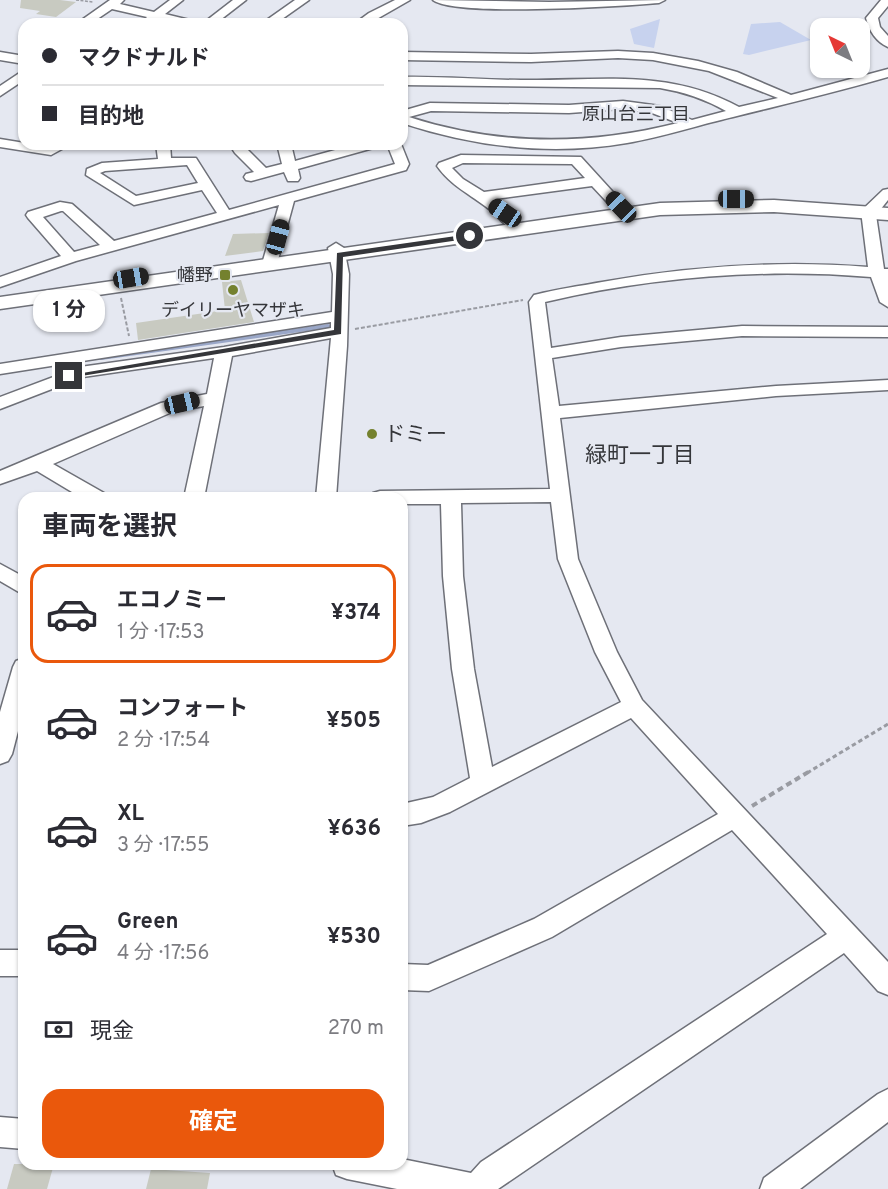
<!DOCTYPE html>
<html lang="ja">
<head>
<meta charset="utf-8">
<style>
	:root { --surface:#fff; --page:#f7f7f7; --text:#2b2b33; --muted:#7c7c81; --line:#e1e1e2; --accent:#ea580c }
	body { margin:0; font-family:Overpass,"Noto Sans JP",sans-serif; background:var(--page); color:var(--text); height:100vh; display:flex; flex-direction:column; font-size:22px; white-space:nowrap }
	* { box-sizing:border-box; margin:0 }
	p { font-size:20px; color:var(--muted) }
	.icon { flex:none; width:33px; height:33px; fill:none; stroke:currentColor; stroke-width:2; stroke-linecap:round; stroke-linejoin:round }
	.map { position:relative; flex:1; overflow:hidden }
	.side { position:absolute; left:18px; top:492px; width:390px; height:678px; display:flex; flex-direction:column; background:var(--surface); border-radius:18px; box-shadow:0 2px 4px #0004 }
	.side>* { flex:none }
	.banner { position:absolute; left:18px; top:18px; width:390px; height:132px; border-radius:18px; box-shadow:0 2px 4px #0004; display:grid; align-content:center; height:132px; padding:0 24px; background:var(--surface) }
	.needle { width:39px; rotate:317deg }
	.tools { position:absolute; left:810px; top:18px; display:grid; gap:12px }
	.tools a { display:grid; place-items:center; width:60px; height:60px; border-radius:12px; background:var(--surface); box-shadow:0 2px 4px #0004; font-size:30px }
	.end { position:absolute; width:27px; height:27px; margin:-14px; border:8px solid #35363a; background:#fff; box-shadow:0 0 0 3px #fff }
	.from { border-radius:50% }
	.bubble { position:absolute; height:42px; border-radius:18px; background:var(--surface); box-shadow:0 2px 4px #0004; font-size:20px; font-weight:700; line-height:42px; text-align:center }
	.car { position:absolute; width:18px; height:36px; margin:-18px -9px; border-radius:8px; box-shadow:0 0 4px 2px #0007; background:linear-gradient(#222 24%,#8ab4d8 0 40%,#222 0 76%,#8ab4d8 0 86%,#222 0) }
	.banner b { display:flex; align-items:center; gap:21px; height:57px; font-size:22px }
	.banner b+b { border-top:2px solid var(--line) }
	.banner i { width:15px; height:15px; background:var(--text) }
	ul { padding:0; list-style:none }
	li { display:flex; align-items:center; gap:18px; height:99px; margin:0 12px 9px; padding:0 12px; border:3px solid transparent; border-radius:18px }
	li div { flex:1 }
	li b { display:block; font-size:22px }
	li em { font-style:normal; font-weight:700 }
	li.on { border-color:var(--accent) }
	li>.icon { width:54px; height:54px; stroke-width:1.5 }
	h2 { padding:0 24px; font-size:27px; line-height:72px }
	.pay { display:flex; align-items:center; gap:15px; height:66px; padding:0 24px; font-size:22px }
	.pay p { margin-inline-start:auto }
	.primary-button { display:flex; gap:12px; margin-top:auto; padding:12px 24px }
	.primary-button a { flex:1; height:69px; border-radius:18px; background:var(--accent); color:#fff; font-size:24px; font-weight:700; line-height:69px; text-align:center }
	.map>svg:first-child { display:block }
	.green { fill:#c7d2ee }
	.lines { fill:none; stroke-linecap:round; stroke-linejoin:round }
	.stream { stroke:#9aa7c8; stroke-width:4 }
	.building { fill:#c8cac1 }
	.minor-casing { stroke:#6e7078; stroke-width:3 }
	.major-casing { stroke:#6e7078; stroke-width:3 }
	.path-far3 { stroke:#999ba2; stroke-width:1.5; stroke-dasharray:3 1.5; stroke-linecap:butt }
	.path-far2 { stroke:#999ba2; stroke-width:2; stroke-dasharray:4 2; stroke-linecap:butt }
	.path-far1 { stroke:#999ba2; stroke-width:3; stroke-dasharray:4.5 3; stroke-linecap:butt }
	.path { stroke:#999ba2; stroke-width:4; stroke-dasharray:6 4; stroke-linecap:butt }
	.minor { fill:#fff; fill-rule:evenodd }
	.major { fill:#fff; fill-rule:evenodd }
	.route { fill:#35363a }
	.poi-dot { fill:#74812e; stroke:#e5e8f1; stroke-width:2 }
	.labels { text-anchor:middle; stroke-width:4.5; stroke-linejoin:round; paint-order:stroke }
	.far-neighbourhood-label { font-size:18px; fill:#35363a; stroke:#e5e8f1 }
	.far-poi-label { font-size:18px; fill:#35363a; stroke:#e5e8f1; text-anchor:end }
	.poi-label { font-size:21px; fill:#35363a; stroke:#e5e8f1; text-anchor:start }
	.neighbourhood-label { font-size:22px; fill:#35363a; stroke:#e5e8f1 }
</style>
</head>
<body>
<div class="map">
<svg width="888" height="1189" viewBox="0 0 888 1189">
	<rect width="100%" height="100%" fill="#e5e8f1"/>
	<g class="green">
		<polygon points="660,19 654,48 634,44 630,29"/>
		<polygon points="780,22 811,40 749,55 743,54 751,24"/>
	</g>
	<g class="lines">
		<polyline class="stream" points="101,358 328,326"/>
	</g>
	<g class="building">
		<polygon points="21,0 60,0 76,2 56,17 36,14 40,11 20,8"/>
		<polygon points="269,233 263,251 225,256 233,234"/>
		<polygon points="241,280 254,322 138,340 136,323 225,310 222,282"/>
		<polygon points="14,1164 54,1164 47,1189 7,1189"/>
		<polygon points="151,1169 210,1173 207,1189 146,1189"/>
	</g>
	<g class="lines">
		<g class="minor-casing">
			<g id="minor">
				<polygon points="110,0 124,0 120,4 154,12 170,0 183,0 165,14 198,22 200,24 179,24 158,19 147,24 143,21 147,17 112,9 90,24 76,24"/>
				<polygon points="233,0 246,0 215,24 202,24"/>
				<polygon points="295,0 309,0 275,24 261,24"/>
				<polygon points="395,0 410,0 368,24 354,24 369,13"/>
				<path d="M433,0L549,2L665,0L659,3C625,6 453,17 433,0Z"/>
				<path d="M881,0H888V6L878,18L880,27L888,36V47C876,42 869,30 866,18Z"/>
				<path d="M618,51L653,53L698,61L737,72L791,95L888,69V77C837,92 785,104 733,117C698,125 663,137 627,143C551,156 475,147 402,123V111L430,103L569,105L623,101L660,106L692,120L726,111C705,99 684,92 660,88L402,85V77C442,76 481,80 521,80C599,81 668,68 739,107L778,98L709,71L653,60L618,58L531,62L402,60V52L531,54ZM623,109L652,113L678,123C587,146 499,146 409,117L431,111L569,113Z"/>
				<polygon points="0,52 24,56 24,64 0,60"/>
				<polygon points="24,70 24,80 0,96 0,86"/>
				<polygon points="0,139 49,147 54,144 71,144 51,155 0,147"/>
				<path d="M156,144H170L171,158H196L229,210L395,164L387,144H401L409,164L406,170L294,201L276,267H264L262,264L279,205L76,261L0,287V277L61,256L28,218L26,215L28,212L60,202L72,204L114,241L217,213L202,190L134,205L86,175L87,169L102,163L158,159ZM187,165L198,183L136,196L100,173L105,171ZM61,211H63L100,245L74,252L43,217Z"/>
				<polygon points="277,144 291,144 295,161 357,144 379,144 377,147 298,169 300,178 298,181 288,181 284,172 251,181 246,180 244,177 246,174 254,172 235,153 233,150 235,147 245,147 266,168 282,164"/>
				<path d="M461,155L581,157L633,214L631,217H621L592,186L495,199L510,211L518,223L511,227C502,225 497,214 489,209C470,194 451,186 437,166L439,163ZM463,163L572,164L585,178L484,192L463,179L452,168Z"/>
				<path d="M888,189V200L876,215L884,269H888V307L880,302L871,277C761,268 652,277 545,302L551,348L621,337L742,326L888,327V337L742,336L621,347L552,358L559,406L776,386L888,380V390L776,396L560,418L578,559L617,652L642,700L888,962V995L878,991L844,953L498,1189H397L347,1179L336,1175L332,1164H402V1159L471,1173L481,1162L827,934L732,830L552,937L429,991L402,990V964L428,965L534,919L718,814L631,718L450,812L421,823L402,826V804L433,797L470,778L452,669L443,576L441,504H402V498H370L373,493L380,491L550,489L529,302L534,295C557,289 580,286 602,282C692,266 778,260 868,267L861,211L883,190ZM551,502L558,559L595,652L621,702L492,767L474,669L463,576L461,503Z"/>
				<polygon points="336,243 344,248 349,274 347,346 336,498 316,498 331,338 232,356 204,498 184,498 204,406 172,412 53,464 104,493 107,498 82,498 37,471 0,484 0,471 161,403 207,394 214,358 83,377 0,409 0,397 80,367 224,347 331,328 331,322 0,374 0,364 332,312 333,274 328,248"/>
				<polygon points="0,564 24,577 24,595 0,581"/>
				<polygon points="24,658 24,708 12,754 8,761 0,764 0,712 13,667 16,661"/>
				<rect x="0" y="950" width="24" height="26"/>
				<polygon points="888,1089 888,1122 800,1189 760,1189 764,1178 878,1094"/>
				<polygon points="0,1117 24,1119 24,1149 0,1147"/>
			</g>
		</g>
		<g class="major-casing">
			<polygon id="major" points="774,200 888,208 888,220 774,212 660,215 0,309 0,297 660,203"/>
		</g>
		<polyline class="path-far3" points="76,0 93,2"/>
		<g class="path-far2">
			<polyline points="121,298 129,336"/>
			<polyline points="355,329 523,300"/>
		</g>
		<polyline class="path-far1" points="807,773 888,724"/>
		<polyline class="path" points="752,806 810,771"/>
		<use href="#minor" class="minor"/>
		<use href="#major" class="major"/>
	</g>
	<polygon class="route" points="470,234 473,238 343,257 341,334 69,378 65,376 334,330 337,253"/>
	<g class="poi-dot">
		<rect x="219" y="269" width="12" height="12" rx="3"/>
		<circle cx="233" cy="290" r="6"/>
		<circle cx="372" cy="434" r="6"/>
	</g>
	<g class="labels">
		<g class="far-neighbourhood-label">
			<text x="636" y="120">原山台三丁目</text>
		</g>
		<g class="far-poi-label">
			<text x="213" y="281">幡野</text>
			<text x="233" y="316" text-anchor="middle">デイリーヤマザキ</text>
		</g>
		<g class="poi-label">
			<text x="384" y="441">ドミー</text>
		</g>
		<g class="neighbourhood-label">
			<text x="640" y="462">緑町一丁目</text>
		</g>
	</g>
</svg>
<div class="tools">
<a><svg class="needle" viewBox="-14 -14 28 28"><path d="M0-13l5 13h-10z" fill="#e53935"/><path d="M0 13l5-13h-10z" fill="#7c7c81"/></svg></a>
</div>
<i class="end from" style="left:470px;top:236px"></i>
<i class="end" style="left:69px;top:376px"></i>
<div class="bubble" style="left:33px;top:290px;width:72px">1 分</div>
<i class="car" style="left:736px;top:199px;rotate:90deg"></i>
<i class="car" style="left:621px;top:207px;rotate:316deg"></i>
<i class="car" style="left:505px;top:213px;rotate:304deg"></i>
<i class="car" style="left:278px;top:237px;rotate:15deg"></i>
<i class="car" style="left:131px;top:278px;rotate:81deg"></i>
<i class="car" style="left:182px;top:403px;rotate:77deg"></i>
<div class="banner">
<b><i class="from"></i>マクドナルド</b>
<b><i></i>目的地</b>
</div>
<section class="side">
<h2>車両を選択</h2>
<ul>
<li class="on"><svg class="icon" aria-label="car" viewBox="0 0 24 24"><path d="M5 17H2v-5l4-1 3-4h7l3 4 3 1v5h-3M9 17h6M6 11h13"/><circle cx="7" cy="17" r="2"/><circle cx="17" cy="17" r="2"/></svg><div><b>エコノミー</b><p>1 分 · 17:53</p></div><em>¥374</em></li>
<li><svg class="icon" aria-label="car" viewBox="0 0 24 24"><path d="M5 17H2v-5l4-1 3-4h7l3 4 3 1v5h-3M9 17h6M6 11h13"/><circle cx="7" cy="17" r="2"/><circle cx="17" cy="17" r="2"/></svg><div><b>コンフォート</b><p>2 分 · 17:54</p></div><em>¥505</em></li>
<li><svg class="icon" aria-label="car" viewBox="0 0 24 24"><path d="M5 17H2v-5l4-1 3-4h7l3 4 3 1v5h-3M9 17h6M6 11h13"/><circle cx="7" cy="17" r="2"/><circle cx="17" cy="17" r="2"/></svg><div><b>XL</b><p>3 分 · 17:55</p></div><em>¥636</em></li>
<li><svg class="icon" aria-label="car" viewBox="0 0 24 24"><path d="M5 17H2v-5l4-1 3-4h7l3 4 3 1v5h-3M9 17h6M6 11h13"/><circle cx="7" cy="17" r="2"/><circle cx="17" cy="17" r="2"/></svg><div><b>Green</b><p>4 分 · 17:56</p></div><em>¥530</em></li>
</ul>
<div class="pay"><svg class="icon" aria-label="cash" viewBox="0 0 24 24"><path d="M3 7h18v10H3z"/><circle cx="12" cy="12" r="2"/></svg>現金<p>270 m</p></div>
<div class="primary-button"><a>確定</a></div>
</section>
</div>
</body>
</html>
